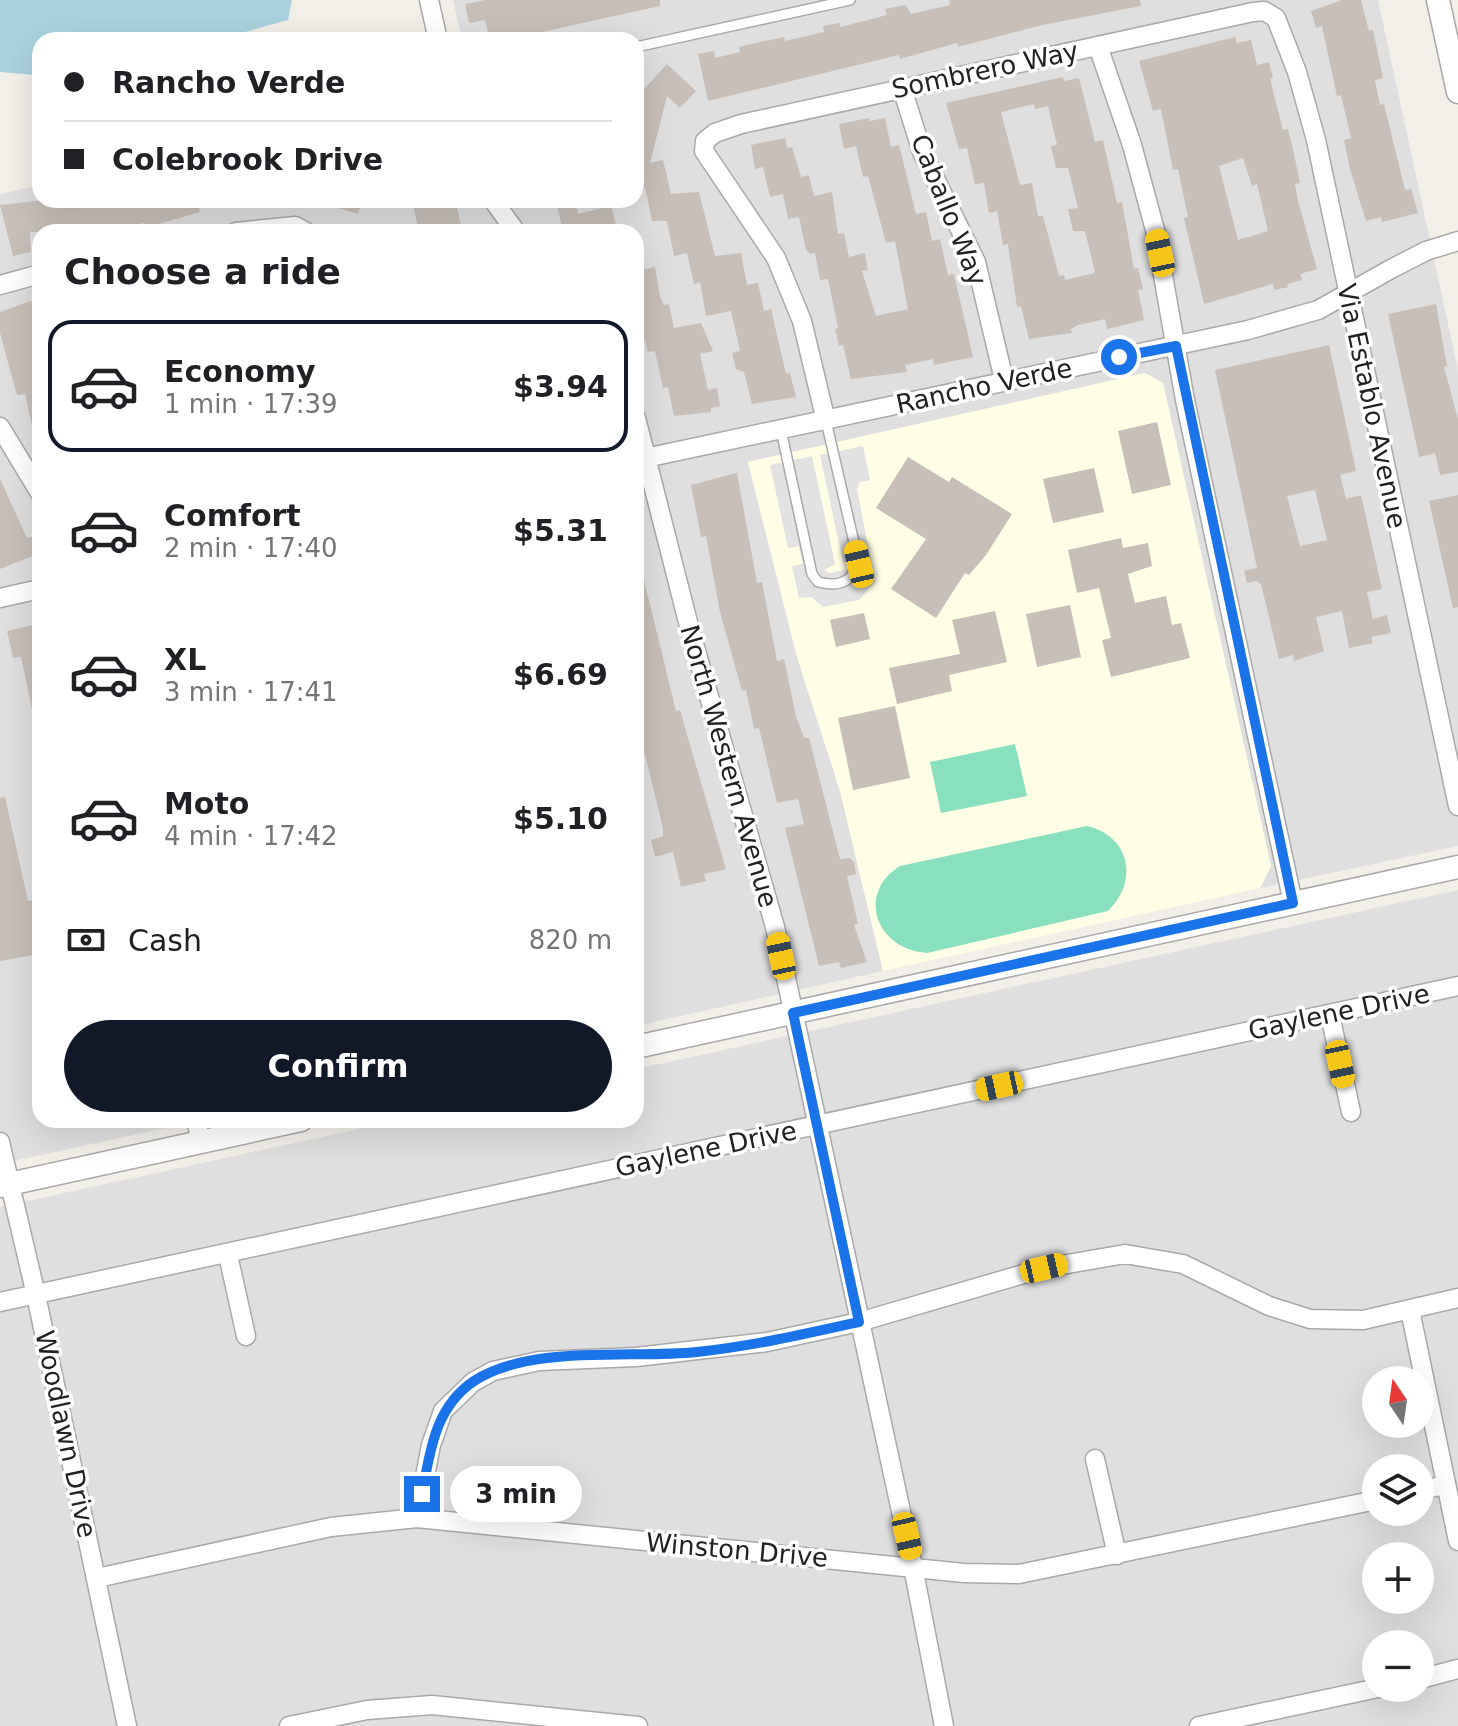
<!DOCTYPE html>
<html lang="en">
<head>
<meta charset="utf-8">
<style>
	:root { --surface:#fff; --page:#f2f2f2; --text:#202124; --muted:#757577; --line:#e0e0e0; --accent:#111827 }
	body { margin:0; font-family:"DejaVu Sans",sans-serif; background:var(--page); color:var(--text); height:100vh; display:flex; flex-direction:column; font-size:30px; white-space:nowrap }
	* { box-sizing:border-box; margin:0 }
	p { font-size:26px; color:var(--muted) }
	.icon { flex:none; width:44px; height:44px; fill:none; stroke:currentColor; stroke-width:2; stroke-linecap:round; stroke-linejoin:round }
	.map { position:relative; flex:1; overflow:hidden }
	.drawer { position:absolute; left:32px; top:224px; width:612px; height:904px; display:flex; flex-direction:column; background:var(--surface); border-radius:24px; box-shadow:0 8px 32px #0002 }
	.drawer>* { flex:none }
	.banner { position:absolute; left:32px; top:32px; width:612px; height:176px; border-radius:24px; box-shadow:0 8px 32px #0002; display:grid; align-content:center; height:176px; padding:0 32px; background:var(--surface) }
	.needle { width:52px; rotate:347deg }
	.controls { position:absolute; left:1362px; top:1366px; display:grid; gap:16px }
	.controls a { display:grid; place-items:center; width:72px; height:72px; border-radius:50%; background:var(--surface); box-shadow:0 8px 32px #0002; font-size:40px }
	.end { position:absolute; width:36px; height:36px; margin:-18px; border:10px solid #1a73e8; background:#fff; box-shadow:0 0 0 4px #fff }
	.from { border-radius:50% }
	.bubble { position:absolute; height:56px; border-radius:28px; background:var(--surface); box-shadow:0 8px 32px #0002; font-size:26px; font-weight:700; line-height:56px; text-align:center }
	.car { position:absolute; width:24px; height:48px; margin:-24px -12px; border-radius:10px; box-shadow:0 0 6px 2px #0007; background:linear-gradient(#f5c518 24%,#345 0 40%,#f5c518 0 76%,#345 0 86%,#f5c518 0) }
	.banner b { display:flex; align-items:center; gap:28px; height:76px; font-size:30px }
	.banner b+b { border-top:2px solid var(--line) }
	.banner i { width:20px; height:20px; background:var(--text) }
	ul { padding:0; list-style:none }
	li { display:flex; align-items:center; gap:24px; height:132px; margin:0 16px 12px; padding:0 16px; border:4px solid transparent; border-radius:24px }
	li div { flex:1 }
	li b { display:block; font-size:30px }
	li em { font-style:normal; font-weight:700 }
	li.on { border-color:var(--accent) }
	li>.icon { width:72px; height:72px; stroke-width:1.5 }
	h2 { padding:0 32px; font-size:36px; line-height:96px }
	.pay { display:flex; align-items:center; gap:20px; height:88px; padding:0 32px; font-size:30px }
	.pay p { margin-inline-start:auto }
	.button { display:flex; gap:16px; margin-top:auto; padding:16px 32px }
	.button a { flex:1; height:92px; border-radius:48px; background:var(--accent); color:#fff; font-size:32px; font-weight:700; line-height:92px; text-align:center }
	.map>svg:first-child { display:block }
	.residential { fill:#e0dfdf; fill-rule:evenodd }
	.education { fill:#ffffe5 }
	.pitch { fill:#88e0be }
	.parking { fill:#e2e2e2 }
	.water { fill:#aad3df }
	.building { fill:#c7bfb8; fill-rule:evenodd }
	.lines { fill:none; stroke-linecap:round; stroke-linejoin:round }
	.service-casing { stroke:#a9a9a9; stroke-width:12 }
	.minor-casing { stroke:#a9a9a9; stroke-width:21 }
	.tertiary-casing { stroke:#a9a9a9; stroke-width:25 }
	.service { stroke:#fff; stroke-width:9 }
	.minor { stroke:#fff; stroke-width:18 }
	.tertiary { stroke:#fff; stroke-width:22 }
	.route { stroke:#1a73e8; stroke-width:10 }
	.labels { text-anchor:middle; stroke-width:7; stroke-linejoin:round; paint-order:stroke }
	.street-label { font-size:26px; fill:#222; stroke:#fff }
</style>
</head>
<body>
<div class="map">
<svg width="1458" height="1726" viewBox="0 0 1458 1726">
	<rect width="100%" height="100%" fill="#f2efe9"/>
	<g class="residential">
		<polygon points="453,0 1378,0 1458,370 1458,846 1260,888 1271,866 1163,383 1145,373 748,462 797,657 840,791 883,971 636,1026 636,232 40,232 40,1120 202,1120 0,1164 0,194 40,185 40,200 636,200 636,40 462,40"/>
		<path d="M1458,890V1726H0V1207L400,1120H636V1069ZM1376,1380H1420V1424H1376ZM1376,1468H1420V1512H1376ZM1376,1556H1420V1600H1376ZM1376,1644H1420V1688H1376Z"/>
	</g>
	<polygon class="education" points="1145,373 1163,383 1271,866 1260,888 883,971 840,791 797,657 748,462"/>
	<g class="pitch">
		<polygon points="1015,744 1027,796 941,813 930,762"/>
		<path d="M1087,826C1130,836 1139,881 1108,911L927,953C877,950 855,894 900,866Z"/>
	</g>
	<polygon class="parking" points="863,446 870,480 860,482 857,489 875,582 859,600 823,607 811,597 799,598 792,566 803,564 799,546 788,548 770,465 812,456 835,564 824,570 830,573 853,568 855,562 843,562 820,455"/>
	<polygon class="water" points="0,0 292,0 288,20 217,40 40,40 40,74 35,75 0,72"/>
	<g class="building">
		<polygon points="485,0 660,0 660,6 515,38 490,40 485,20 469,23 465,4"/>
		<polygon points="949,0 1140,0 1141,6 1042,25 958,47 957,43 900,59 899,55 708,101 698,54 714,51 715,58 740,52 739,47 751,44 784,37 785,41 824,32 823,26 840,23 840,27 887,15 885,9 906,5 911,14 950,5"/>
		<polygon points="1342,0 1361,0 1369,31 1373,30 1383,78 1375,80 1380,105 1384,104 1405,190 1411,189 1418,213 1382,222 1381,217 1366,221 1350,169 1344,140 1351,138 1341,95 1337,96 1322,26 1316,28 1311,11"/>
		<path d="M1235,37L1237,43L1251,40L1257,65L1269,62L1273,78L1270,79L1283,130L1288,129L1293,149L1300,183L1295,184L1298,201L1317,269L1300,274L1302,280L1287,284L1288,287L1274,290L1273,284L1204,304L1184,218L1188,217L1178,169L1173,170L1161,109L1153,111L1139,61ZM1243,158L1252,186L1257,184L1268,231L1238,240L1219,166Z"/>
		<polygon points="667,64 696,91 680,108 667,96 650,163 663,160 671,194 699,192 715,256 741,253 747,285 758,283 764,311 771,309 786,374 790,373 796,397 752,404 744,372 736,369 732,353 740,351 731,311 706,316 700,282 694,284 687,253 674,256 667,221 652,221 645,187 640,198 636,198 636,98"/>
		<path d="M1063,77L1064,81L1079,78L1095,142L1103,140L1117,203L1122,202L1134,269L1138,268L1143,289L1138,290L1144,320L1107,329L1105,319L1078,325L1071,329L1072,333L1029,339L1021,306L1017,307L1008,244L1003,245L997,211L989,213L984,183L975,184L967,148L959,149L946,103ZM1034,104L1035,109L1048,106L1057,145L1051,146L1056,168H1068L1078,208L1068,209L1073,231H1085L1095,273L1065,280L1064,275L1059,276L1043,216H1038L1032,183L1020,185L1001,112Z"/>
		<polygon points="869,118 870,121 885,118 891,147 899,145 916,214 926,212 932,241 940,239 948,275 954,274 973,357 934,365 933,359 905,365 907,372 851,379 843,345 839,346 835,329 838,328 828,279 820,280 815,253 810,254 806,250 799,217 788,219 783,194 770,197 763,167 755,169 751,145 785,138 787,148 792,147 801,177 809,175 814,196 832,192 838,234 844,233 849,257 865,253 868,270 862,271 876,316 908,309 895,241 886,243 868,176 863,177 856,146 844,149 839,124"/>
		<polygon points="45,200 197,200 200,212 145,228 144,223 109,232 30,232 31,252 13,256 0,205"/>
		<polygon points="321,200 362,200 358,214 320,203"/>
		<polygon points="412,200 455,200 461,225 419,232"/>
		<polygon points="556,200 575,200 578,214 611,206 617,229 563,232"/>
		<polygon points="655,267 660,297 664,305 669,304 674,328 701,323 713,351 700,354 708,390 717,388 720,406 711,408 711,412 674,416 668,387 663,388 655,351 648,352 641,326 636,327 636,271"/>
		<polygon points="31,301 39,318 32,324 37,346 40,346 40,435 34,435 25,394 17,395 0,333 0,312"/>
		<polygon points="1436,304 1447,366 1444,367 1458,419 1458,472 1440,475 1435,453 1419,457 1388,314"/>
		<path d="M1329,345L1356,471L1340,475L1346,499L1361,495L1382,589L1367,592L1373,619L1387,615L1391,633L1371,637L1373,643L1349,648L1342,611L1316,617L1324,651L1294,661L1293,655L1279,659L1261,584L1257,581L1247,583L1244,571L1257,568L1215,370ZM1315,490L1327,540L1300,546L1287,496Z"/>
		<polygon points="1157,422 1171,485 1132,494 1118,431"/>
		<polygon points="908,457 949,482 952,477 1012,514 986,555 969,575 965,573 936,618 891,589 926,539 876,508"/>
		<polygon points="1094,468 1104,512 1053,523 1043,479"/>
		<polygon points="737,473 757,583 762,582 777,661 784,659 796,716 804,738 809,738 840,859 850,858 854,862 856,874 847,876 858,924 854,925 867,962 841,968 839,962 819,966 785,828 804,824 798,799 777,803 759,728 754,729 746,690 742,691 720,612 706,536 701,537 691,485"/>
		<polygon points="0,479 27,538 34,536 40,553 0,569"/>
		<polygon points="1458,495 1458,607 1453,608 1429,501"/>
		<polygon points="1121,538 1123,548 1148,543 1152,566 1128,574 1135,603 1166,596 1172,625 1181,623 1190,658 1111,677 1102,640 1111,638 1099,588 1077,593 1068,550"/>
		<polygon points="642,572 676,711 680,710 726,869 704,874 706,881 681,887 673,852 655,857 651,840 663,836 663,828 643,746 638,747 636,738 636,573"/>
		<polygon points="1070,605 1081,657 1037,667 1026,614"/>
		<polygon points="995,611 1007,662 949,675 952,691 897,704 889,668 960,654 952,620"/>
		<polygon points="864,613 870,639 836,647 830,620"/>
		<polygon points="40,623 40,718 34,718 21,657 13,658 7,631"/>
		<polygon points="895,706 910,778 853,790 838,718"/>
		<polygon points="5,797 28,901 36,900 40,949 32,950 33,955 0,961 0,798"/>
	</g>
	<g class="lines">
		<g class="service-casing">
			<g id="service">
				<polyline points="636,47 850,0"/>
				<path d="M781,430L812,574L818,582C838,587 851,583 859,564L826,421"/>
			</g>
		</g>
		<g class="minor-casing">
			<g id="minor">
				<polyline points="429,0 438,40"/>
				<polyline points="1098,46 1132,145 1155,230 1185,400 1293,903"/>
				<polyline points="902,88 922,152 976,262 1004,380"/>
				<polyline points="493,200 516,232"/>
				<polyline points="236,232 295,226 306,232"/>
				<polyline points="0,285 40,274"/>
				<polyline points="636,418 690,630 775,927 913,1567 944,1726"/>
				<polyline points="826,421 802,321 776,258 704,151 705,141 715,133 741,124 1253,12 1264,11 1276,18 1297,72 1316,140 1458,806"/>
				<polyline points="0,427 40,493"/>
				<polyline points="636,460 1248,330 1318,310 1391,269 1426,251 1458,241"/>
				<polyline points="0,598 40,589"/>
				<polyline points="1330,1015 1351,1112"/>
				<polyline points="196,1120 201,1142"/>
				<polyline points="0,1142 36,1295 127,1726"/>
				<polyline points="228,1255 246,1336"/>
				<polyline points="0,1302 1458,986"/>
				<polyline points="1410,1310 1458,1541"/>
				<polyline points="1095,1459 1117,1555"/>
				<polyline points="1420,1490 1446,1485"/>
				<polyline points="417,1518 431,1445 443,1411 473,1382 493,1371 539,1361 636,1357 767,1342 859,1322 1044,1268 1125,1254 1183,1264 1269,1306 1310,1319 1363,1320 1458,1298"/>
				<polyline points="97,1578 331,1527 417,1518 964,1573 1019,1574 1376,1500"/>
				<polyline points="1420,1679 1458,1669"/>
				<polyline points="289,1726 367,1710 432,1705 638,1726"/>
				<polyline points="1199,1726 1378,1688"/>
			</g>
		</g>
		<g class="tertiary-casing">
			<g id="tertiary">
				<polyline points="1438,0 1458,92"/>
				<polyline points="636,1047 1458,867"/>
				<polyline points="0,1186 301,1120"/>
			</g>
		</g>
		<use href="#service" class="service"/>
		<use href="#minor" class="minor"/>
		<use href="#tertiary" class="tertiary"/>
	</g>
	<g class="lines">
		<path class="route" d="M422,1494C430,1451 435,1407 474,1381C531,1344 631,1359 697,1352C752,1346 805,1334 859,1322L793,1013L1293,903L1176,346L1119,357"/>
	</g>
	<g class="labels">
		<g class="street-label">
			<text transform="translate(985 70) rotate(-12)" y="9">Sombrero Way</text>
			<text transform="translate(949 210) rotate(68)" y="9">Caballo Way</text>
			<text transform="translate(984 386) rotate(-12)" y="9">Rancho Verde</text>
			<text transform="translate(1372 406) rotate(78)" y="9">Via Establo Avenue</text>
			<text transform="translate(729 766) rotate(74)" y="9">North Western Avenue</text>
			<text transform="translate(1339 1012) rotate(-12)" y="9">Gaylene Drive</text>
			<text transform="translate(706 1149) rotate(-12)" y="9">Gaylene Drive</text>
			<text transform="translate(66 1434) rotate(78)" y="9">Woodlawn Drive</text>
			<text transform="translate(737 1550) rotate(5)" y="9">Winston Drive</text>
		</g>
	</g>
</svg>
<div class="controls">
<a><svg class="needle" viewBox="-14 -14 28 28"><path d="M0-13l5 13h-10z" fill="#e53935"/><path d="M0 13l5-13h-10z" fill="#757577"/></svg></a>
<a><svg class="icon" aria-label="layers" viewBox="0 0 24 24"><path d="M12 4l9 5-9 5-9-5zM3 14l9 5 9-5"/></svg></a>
<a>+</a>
<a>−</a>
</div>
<i class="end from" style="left:1119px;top:357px"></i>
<i class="end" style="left:422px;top:1494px"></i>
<div class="bubble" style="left:450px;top:1466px;width:132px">3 min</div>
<i class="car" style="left:1160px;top:253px;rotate:348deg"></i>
<i class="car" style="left:859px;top:564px;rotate:347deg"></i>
<i class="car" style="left:781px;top:956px;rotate:348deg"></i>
<i class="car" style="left:1340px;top:1064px;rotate:168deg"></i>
<i class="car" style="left:999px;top:1086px;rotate:258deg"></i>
<i class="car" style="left:1044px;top:1268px;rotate:77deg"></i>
<i class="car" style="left:907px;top:1536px;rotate:167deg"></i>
<div class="banner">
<b><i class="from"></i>Rancho Verde</b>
<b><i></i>Colebrook Drive</b>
</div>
<section class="drawer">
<h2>Choose a ride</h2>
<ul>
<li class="on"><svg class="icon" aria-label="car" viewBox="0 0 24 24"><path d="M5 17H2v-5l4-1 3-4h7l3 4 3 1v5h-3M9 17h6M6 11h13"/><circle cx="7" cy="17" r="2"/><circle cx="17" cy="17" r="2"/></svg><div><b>Economy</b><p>1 min · 17:39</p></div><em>$3.94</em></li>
<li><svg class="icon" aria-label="car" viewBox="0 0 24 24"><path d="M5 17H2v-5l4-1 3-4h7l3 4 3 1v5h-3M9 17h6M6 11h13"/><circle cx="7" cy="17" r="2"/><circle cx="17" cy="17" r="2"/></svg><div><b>Comfort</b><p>2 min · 17:40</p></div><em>$5.31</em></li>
<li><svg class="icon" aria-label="car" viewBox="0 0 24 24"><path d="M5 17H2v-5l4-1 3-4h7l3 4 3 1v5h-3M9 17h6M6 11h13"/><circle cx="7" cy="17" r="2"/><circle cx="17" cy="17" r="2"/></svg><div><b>XL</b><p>3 min · 17:41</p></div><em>$6.69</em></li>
<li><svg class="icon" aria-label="car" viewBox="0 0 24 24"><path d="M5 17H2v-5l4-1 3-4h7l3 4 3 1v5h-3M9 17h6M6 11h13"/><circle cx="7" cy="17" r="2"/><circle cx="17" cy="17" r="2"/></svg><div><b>Moto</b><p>4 min · 17:42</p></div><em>$5.10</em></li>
</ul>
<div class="pay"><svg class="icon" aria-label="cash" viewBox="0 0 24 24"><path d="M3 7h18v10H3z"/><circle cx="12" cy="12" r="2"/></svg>Cash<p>820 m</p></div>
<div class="button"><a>Confirm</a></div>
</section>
</div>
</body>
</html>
